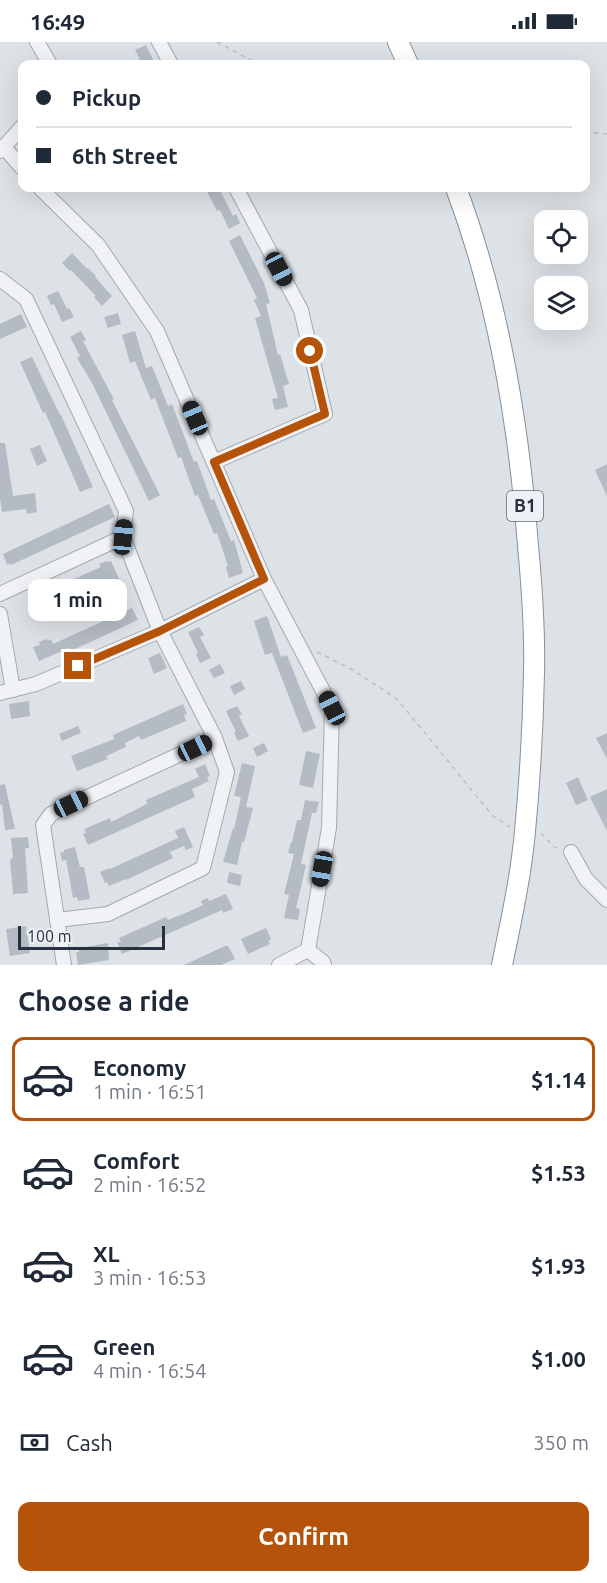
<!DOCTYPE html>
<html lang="en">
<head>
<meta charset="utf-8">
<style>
	:root { --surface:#fff; --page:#f2f2f3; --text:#1f2937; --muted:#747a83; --line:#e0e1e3; --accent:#b45309 }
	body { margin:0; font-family:Ubuntu,sans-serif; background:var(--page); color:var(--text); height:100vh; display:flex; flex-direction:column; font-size:22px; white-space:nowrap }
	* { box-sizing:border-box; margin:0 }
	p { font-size:20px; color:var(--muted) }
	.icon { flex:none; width:33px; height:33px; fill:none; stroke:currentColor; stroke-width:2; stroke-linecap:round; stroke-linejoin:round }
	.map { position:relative; height:923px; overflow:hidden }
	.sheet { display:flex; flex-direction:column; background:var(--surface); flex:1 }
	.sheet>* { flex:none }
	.top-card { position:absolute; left:18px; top:18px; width:572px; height:132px; border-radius:12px; box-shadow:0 6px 24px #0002; display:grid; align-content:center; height:132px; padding:0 18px; background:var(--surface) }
	.tools { position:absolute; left:534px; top:168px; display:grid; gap:12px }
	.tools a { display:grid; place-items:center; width:54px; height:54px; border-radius:12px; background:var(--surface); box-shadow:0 6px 24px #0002; font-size:30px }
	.scale { position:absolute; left:18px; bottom:15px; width:147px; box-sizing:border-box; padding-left:6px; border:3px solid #27303d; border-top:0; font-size:16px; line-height:21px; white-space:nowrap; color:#27303d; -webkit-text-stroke:4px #edf0f5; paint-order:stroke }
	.end { position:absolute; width:27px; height:27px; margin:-14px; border:8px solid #b45309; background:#fff; box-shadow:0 0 0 3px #fff }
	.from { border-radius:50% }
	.bubble { position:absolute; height:42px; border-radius:12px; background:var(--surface); box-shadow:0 6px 24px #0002; font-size:20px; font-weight:600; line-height:42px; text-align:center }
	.car { position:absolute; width:18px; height:36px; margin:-18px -9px; border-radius:8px; box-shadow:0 0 4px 2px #0007; background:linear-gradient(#222 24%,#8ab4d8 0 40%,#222 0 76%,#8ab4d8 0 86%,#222 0) }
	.top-card b { display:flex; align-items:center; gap:21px; height:57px; font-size:22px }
	.top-card b+b { border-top:2px solid var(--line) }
	.top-card i { width:15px; height:15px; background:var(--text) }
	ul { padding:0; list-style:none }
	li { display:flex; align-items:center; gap:18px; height:84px; margin:0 12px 9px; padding:0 6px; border:3px solid transparent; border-radius:12px }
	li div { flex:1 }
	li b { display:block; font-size:22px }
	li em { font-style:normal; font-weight:600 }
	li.on { border-color:var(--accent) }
	li>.icon { width:54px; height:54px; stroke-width:1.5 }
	h2 { padding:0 18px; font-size:27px; line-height:72px }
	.pay { display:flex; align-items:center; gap:15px; height:66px; padding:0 18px; font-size:22px }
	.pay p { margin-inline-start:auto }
	.primary-button { display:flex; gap:12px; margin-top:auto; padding:12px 18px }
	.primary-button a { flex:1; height:69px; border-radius:12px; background:var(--accent); color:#fff; font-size:24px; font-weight:600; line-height:69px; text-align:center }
	.status { display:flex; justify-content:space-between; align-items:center; height:42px; padding:0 30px; background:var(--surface); direction:ltr }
	.status svg { height:16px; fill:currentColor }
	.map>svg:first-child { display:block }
	.building { fill:#b5bbc4 }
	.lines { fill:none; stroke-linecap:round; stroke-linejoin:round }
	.minor-casing { stroke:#a3a9b1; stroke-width:16 }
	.highway-casing { stroke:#85909d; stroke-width:22 }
	.path { stroke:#bcc0c5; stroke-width:1.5; stroke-dasharray:4.5 4.5; stroke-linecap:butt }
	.minor { stroke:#f0f2f5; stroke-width:14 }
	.highway { stroke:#fff; stroke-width:20 }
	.route { stroke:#b45309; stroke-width:8 }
	.labels { text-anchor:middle; stroke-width:6; stroke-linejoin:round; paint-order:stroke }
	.shield { fill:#edf0f5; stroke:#626a74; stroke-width:1.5 }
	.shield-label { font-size:18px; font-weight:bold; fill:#27303d }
</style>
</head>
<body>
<div class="status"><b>16:49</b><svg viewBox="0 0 49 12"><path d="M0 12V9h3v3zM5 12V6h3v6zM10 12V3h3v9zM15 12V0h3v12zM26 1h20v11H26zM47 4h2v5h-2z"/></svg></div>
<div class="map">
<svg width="607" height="923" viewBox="0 0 607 923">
	<rect width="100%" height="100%" fill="#dde2e7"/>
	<g class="building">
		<polygon points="146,3 155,22 142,22 135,8"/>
		<polygon points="205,146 219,146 233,174 236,172 240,181 229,187 220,168 217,169"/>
		<polygon points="240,193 264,241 270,261 266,262 278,313 280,312 289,342 283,344 288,365 275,368 272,357 278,356 255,276 261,274 254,258 257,256 229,199"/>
		<polygon points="72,211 87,227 88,226 96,234 95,235 112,254 102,264 94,255 96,254 71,228 70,229 62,221"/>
		<polygon points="58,249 67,267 69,266 74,275 62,280 54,262 51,263 47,254"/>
		<polygon points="118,271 121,282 108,286 104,275"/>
		<polygon points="21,272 27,285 0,297 0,282"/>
		<polygon points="81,289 86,298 83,299 109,348 114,357 112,358 160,453 149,459 92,341 77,316 80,314 70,295"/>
		<polygon points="135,289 146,326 152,324 168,364 172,362 194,420 197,419 211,458 214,457 231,499 234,498 243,531 229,536 226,525 228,524 217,491 214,492 198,453 195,454 181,415 178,416 155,356 151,358 135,319 130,321 122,293"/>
		<polygon points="32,315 60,373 61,373 93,445 80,450 45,370 43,371 20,320"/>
		<polygon points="0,401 5,401 13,454 35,451 37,470 27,472 26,467 2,470 0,456"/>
		<polygon points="40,403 47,419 37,424 30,407"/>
		<polygon points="607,422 607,454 595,428"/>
		<polygon points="109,462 115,475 11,523 10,521 7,523 3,512"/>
		<polygon points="107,519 107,520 111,519 119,537 108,542 106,537 50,563 45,550 101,525 99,522"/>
		<polygon points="132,566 138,578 73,608 69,606 39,619 33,605 40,603 39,600 47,597 48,599 51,597 53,602"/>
		<polygon points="267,574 281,615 287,613 316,686 303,691 272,611 265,613 254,579"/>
		<polygon points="199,585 204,593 200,595 211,616 200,621 196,612 198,611 188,590"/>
		<polygon points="160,611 167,626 154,632 148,616"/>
		<polygon points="220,622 225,631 214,636 209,628"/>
		<polygon points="241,639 245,647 234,653 230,644"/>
		<polygon points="29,659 30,674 11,677 9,662"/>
		<polygon points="183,662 187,672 184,673 186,679 141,698 139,694 125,701 126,705 106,714 108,717 77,729 71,714 114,697 113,693"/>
		<polygon points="237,664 242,672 239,674 249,694 238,699 234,691 236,690 226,669"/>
		<polygon points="78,684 81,691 62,699 59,692"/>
		<polygon points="607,691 607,717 596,696"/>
		<polygon points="264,701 268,709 257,715 253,706"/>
		<polygon points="306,709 320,712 313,746 299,743"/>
		<polygon points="242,721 255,724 246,765 253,766 244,800 242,800 237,823 223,820 233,786 234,787 241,755 234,754"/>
		<polygon points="205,722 210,734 207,735 209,739 192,747 195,755 88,803 83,792 86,791 84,787 110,776 111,780 147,762 146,758 199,735 195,727"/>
		<polygon points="578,735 588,758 576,763 566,741"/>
		<polygon points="5,742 15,787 5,788 2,762 0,763 0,743"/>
		<polygon points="607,747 607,789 590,755"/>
		<polygon points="305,758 319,760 316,771 312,771 301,822 306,823 296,866 300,867 298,878 284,876 289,853 284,852 294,812 288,811 291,800 292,800 297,778 301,778"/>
		<polygon points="184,785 193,805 186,808 184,804 170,810 173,816 126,838 126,837 109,844 107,840 105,841 100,830 110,826 110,827 178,796 175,789"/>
		<polygon points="28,795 29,806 25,806 28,851 13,852 10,817 13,816 11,796"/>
		<polygon points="75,805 80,825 84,825 90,857 78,859 77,855 73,856 66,818 62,819 60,811 64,810 64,808"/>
		<polygon points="229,830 242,833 240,844 227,841"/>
		<polygon points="226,852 233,867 223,871 222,868 122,912 117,900 121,900 119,896 166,875 168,878 188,870 203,863 201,859 208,856 209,859"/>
		<polygon points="26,884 30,911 10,914 6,887"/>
		<polygon points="266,886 271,897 268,899 270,902 248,912 241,897"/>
		<polygon points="108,901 109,918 78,923 76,910 79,910 79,906"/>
		<polygon points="225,904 228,904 235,917 221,923 184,923"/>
	</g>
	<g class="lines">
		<g class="minor-casing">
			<g id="minor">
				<polyline points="37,0 50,22"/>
				<polyline points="159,0 171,22"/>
				<polyline points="4,105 22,126"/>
				<polyline points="0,109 22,85"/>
				<polyline points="40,146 98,203 157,289 264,537 332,666 329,786 308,908"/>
				<polyline points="0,237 26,257 126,469 123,495 160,589 215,696 227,730 203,826 108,872 57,878"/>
				<polyline points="214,420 325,372 301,268 236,146"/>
				<polyline points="0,552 123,495"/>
				<polyline points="0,572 13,648"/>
				<polyline points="0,651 36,642 160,589 264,537"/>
				<polyline points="571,810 586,837 607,858"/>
				<polyline points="308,908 323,920 324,923"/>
				<polyline points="64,923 43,783 51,772 215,696"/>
				<polyline points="279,923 308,908"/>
			</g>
		</g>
		<g class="highway-casing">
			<g id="highway">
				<polyline points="398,0 408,22"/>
				<path d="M456,146C499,260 519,383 528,504C532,546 535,589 534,631C533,683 530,737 525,789C521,834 511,879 502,923"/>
			</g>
		</g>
		<g class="path">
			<polyline points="217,0 258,22"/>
			<polyline points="585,90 607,92"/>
			<polyline points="317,610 353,628 397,657 493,774 510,785"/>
			<polyline points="541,791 553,804 560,807"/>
		</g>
		<use href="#minor" class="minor"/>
		<use href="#highway" class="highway"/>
	</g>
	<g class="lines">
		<polyline class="route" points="78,624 160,589 264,537 214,420 325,372 310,309"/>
	</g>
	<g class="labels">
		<rect class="shield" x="507" y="449" width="36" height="30" rx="4.5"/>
		<g class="shield-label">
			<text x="525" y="470">B1</text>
		</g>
	</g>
</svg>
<div class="tools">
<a><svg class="icon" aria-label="locate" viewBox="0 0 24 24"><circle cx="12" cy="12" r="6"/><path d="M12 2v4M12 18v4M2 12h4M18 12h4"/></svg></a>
<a><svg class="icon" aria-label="layers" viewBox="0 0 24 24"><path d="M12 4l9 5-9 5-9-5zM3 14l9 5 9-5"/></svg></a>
</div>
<div class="scale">100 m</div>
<i class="end from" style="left:310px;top:309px"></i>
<i class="end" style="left:78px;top:624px"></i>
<div class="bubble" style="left:28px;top:537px;width:99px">1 min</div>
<i class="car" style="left:279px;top:227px;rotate:152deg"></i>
<i class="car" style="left:195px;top:376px;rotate:337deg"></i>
<i class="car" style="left:123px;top:495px;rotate:5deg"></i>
<i class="car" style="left:332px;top:666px;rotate:333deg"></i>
<i class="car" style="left:195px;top:706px;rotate:65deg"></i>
<i class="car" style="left:71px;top:762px;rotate:65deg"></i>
<i class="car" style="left:322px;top:827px;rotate:190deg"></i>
<div class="top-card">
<b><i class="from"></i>Pickup</b>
<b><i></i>6th Street</b>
</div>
</div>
<section class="sheet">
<h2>Choose a ride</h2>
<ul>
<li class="on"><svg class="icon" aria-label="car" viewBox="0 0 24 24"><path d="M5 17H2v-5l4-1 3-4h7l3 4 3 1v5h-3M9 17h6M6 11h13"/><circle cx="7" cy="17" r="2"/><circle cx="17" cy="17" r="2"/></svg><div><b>Economy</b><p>1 min · 16:51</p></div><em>$1.14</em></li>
<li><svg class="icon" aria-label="car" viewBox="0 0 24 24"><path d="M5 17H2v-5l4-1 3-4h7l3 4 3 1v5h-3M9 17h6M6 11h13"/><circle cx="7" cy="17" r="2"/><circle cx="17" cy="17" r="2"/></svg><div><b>Comfort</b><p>2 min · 16:52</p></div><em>$1.53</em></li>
<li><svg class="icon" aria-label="car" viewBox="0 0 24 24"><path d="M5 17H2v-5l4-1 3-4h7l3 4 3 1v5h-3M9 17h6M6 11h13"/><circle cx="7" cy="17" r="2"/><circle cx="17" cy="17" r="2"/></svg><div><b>XL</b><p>3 min · 16:53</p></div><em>$1.93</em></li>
<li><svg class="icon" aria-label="car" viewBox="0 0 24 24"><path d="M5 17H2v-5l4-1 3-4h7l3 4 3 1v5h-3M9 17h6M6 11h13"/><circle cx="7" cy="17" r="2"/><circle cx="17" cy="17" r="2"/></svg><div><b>Green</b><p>4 min · 16:54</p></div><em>$1.00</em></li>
</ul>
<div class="pay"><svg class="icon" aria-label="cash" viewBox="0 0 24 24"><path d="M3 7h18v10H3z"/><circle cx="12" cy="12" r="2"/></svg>Cash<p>350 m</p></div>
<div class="primary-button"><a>Confirm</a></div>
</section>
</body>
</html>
